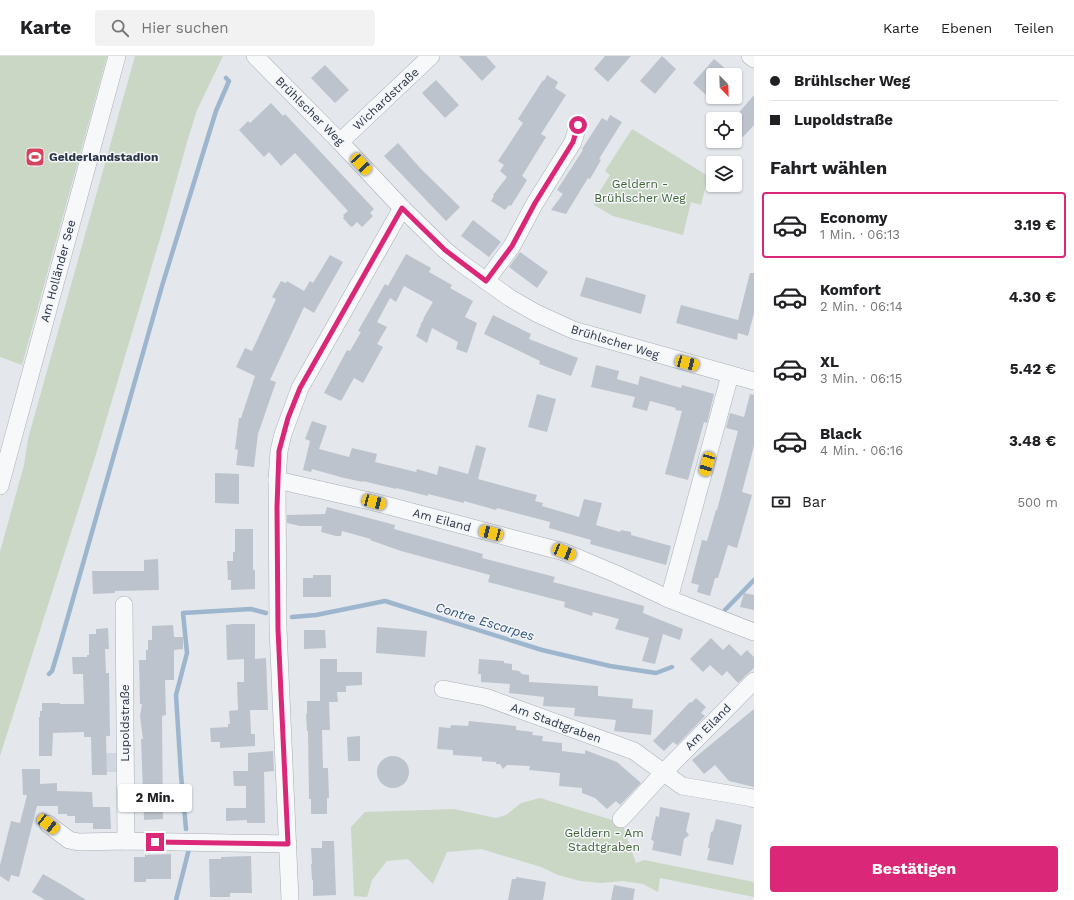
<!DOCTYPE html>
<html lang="de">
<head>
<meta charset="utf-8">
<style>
	:root { --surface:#fff; --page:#f2f2f2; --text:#202124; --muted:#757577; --line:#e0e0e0; --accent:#db2777 }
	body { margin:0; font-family:"Work Sans",sans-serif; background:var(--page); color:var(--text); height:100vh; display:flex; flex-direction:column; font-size:15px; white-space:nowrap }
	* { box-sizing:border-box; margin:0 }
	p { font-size:13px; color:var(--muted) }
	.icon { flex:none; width:22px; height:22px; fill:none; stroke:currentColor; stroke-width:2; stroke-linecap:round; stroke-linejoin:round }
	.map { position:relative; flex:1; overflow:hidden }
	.panel { display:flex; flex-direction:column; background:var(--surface); width:320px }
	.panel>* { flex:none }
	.banner { display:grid; align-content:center; height:88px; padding:0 16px; background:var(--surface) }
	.needle { width:26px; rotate:157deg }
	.buttons { position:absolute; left:706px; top:12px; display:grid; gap:8px }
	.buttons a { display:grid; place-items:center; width:36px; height:36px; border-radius:4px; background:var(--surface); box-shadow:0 1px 3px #0004; font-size:20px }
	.end { position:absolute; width:18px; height:18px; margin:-9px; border:5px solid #db2777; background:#fff; box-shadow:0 0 0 2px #fff }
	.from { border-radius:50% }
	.bubble { position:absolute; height:28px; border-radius:4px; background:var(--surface); box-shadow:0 1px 3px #0004; font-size:13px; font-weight:700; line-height:28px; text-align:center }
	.car { position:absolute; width:12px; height:24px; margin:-12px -6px; border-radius:5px; box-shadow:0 0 3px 1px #0007; background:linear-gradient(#f5c518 24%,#345 0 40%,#f5c518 0 76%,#345 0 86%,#f5c518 0) }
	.banner b { display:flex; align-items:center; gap:14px; height:38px; font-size:15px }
	.banner b+b { border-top:1px solid var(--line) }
	.banner i { width:10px; height:10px; background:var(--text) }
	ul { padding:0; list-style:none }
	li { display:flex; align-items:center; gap:12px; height:66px; margin:0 8px 6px; padding:0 8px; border:2px solid transparent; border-radius:4px }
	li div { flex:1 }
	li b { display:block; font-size:15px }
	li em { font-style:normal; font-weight:700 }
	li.on { border-color:var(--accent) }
	li>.icon { width:36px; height:36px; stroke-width:1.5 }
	h2 { padding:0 16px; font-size:18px; line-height:48px }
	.pay { display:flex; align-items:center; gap:10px; height:44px; padding:0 16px; font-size:15px }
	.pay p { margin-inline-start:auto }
	.button { display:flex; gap:8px; margin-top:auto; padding:8px 16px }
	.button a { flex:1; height:46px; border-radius:4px; background:var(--accent); color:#fff; font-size:16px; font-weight:700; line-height:46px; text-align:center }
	header { display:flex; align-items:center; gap:24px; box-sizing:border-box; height:56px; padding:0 20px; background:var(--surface); border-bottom:1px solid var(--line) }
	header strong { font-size:19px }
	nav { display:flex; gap:22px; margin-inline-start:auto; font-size:14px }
	.search { width:280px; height:36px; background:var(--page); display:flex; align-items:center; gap:10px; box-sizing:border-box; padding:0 14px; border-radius:4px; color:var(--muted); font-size:15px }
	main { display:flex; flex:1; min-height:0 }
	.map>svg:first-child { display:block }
	.built { fill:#d2d6de }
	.green { fill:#c9d7c4 }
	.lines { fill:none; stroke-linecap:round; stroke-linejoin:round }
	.stream { stroke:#9db6ce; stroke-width:4.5 }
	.building { fill:#bdc3cd }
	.minor-casing { stroke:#a8aeb7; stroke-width:18 }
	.minor { stroke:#f7f8fa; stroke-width:17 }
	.route { stroke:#db2777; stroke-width:5 }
	.labels { text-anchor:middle; stroke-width:3; stroke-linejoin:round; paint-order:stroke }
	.street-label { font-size:12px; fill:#2a3546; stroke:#f4f6f9 }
	.poi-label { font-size:12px; font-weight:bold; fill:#2a3546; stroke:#f4f6f9; text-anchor:start }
	.park-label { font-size:12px; fill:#406336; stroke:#f4f6f9 }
	.water-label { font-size:13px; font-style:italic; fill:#31547d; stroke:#f4f6f9 }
</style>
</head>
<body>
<header>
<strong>Karte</strong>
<div class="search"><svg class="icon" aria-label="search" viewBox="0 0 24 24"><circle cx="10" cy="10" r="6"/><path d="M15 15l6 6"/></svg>Hier suchen</div>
<nav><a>Karte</a><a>Ebenen</a><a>Teilen</a></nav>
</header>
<main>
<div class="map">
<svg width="754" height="844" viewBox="0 0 754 844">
	<rect width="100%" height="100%" fill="#e4e7ec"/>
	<polygon class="built" points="106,697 120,697 120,716 107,716"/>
	<g class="green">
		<polygon points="0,0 107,0 22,309 0,301"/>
		<polygon points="135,0 223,0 197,54 187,86 164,169 96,398 0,700 0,496 24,409 28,383"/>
		<polygon points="632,73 708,120 701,149 691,146 683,179 613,160 594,149 595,143 610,119 605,115"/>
		<polygon points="540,742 622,767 636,807 644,804 754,826 754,841 660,822 658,836 643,828 623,825 601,827 580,825 558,819 541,811 481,793 447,796 433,828 408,803 387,805 372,824 367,841 354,840 351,771 365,756 454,753 496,762 506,759 521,747"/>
	</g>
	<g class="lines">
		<g class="stream">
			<polyline points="725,554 754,524"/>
			<polyline points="292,561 316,559 385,545 542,594 610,610 656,617 672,611"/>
			<polyline points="49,618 52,615 59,592 162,230 216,55 229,25 226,22"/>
			<polyline points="186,773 181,719 176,639 187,597 183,557 251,553 266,557"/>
			<polyline points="176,844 189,793"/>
		</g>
	</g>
	<g class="building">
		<polygon points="459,0 486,0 496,11 482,25"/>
		<polygon points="605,0 631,0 608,26 594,13"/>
		<polygon points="662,0 676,13 655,38 640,25"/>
		<polygon points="714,3 733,19 713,19 713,34 707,40 693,27"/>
		<polygon points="325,9 349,34 335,47 311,22"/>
		<polygon points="547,19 558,26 555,32 566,39 541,78 546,81 522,120 527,124 511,150 509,149 505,154 491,145 494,140 493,139 507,121 500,115 504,109 498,105 523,67 518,63 543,24 544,25"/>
		<polygon points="436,24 459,49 445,62 422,37"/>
		<polygon points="754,39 754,69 743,81 735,75 735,61"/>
		<polygon points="271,47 283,60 285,58 374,153 370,157 373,160 362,171 357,166 352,171 350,170 343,162 344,160 343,159 348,155 295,97 281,110 269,96 264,101 239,74 248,65 250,67"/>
		<polygon points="610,59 622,66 599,103 601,104 590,123 588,122 566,158 551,154 563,138 557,134 583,94 582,93 602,62 607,65"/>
		<polygon points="398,87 421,113 460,151 446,165 384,100"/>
		<polygon points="473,164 501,186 489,201 461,180"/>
		<polygon points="520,196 548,216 537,232 509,211"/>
		<polygon points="406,198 431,212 429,216 452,229 450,232 473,245 465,261 477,267 467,297 456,293 458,286 432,272 427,287 416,280 419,275 418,275 421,269 420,269 424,263 423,263 433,246 404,230 396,246 390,242 377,266 387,271 377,288 383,291 363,327 354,322 341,345 324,337 347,294 350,295 361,276 358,275 385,228 388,230"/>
		<polygon points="330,199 343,206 314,257 304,251 270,324 276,326 258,378 254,411 236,409 238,394 235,393 239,362 241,362 255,320 236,311 245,292 252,295 276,243 272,241 281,225 286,227 287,225 304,235 310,225 313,227"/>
		<polygon points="750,217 754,217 754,257 748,280 738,277 737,284 676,267 681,249 738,264"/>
		<polygon points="586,221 646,239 641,258 580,240"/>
		<polygon points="493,259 531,278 529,283 578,302 571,320 539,308 540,305 484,278"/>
		<polygon points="596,309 619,315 617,323 638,329 640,320 681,332 682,329 714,338 707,367 704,366 688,424 665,418 682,355 675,354 676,352 650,345 647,355 632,351 635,341 591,331"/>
		<polygon points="537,338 556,343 547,376 528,371"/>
		<polygon points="750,338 754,339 754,390 742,436 752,439 737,492 728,489 718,522 715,522 710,540 697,536 699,529 691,527 702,484 707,485 716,454 717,454 738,375 726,372 730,357 744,361"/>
		<polygon points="312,365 327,370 319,393 349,401 352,392 377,398 375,406 416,416 417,413 437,419 439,410 468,418 476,389 486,392 478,423 537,439 535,445 543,447 542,450 579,461 584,443 602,447 596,469 620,476 621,474 631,476 631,479 671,490 666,509 590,488 591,484 549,472 550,466 497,452 496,454 464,445 464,447 428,438 428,440 396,432 396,433 363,425 363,426 344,422 312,413 311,416 303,414 310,385 305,383"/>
		<polygon points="215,417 239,418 239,448 215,447"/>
		<polygon points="327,451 395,469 394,473 483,498 482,502 555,521 553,526 644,550 643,557 683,573 680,584 663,578 655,608 642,605 649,582 615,573 619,563 593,556 592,560 564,551 565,546 488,526 490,519 401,495 370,484 371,483 342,475 341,480 336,480 321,476 322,470 300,470 287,467 287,459 325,458"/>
		<polygon points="235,473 253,473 253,514 255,514 255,533 231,534 231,524 228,524 227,505 233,505 233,496 235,496"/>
		<polygon points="158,503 159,534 115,535 115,537 93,538 92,515 144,515 144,504"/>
		<polygon points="313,519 331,519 331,541 303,541 303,522 313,522"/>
		<polygon points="744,537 754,539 754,554 740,551"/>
		<polygon points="233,568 255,568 255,603 266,602 268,654 250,654 251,678 255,678 255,690 220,692 220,686 211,686 210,672 228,671 228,668 230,668 229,655 238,654 237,626 244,626 244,603 227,604 226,569"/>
		<polygon points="173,569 174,581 183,581 183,593 174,594 174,624 165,624 166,659 162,660 163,763 144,764 141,683 143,683 140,660 142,648 140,648 139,604 146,604 146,594 148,594 148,584 152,584 152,570"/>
		<polygon points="377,571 427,575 425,601 376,597"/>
		<polygon points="108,572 109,593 105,593 106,617 109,617 110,680 106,680 107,719 92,719 91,681 84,681 84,676 53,677 52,700 39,700 39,661 40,661 40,655 42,655 42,647 60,647 60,648 84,648 83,618 73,618 72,601 87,601 87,599 89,599 89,578 96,578 96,573"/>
		<polygon points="304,574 325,574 326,592 304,593"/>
		<polygon points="711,582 723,594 729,588 741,600 747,594 754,601 754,612 738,627 727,615 722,620 710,609 703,616 690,603"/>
		<polygon points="320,603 337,603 337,616 362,616 362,629 346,630 346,636 337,636 338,646 329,646 330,674 322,674 323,712 328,712 329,742 327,742 327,758 311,758 311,743 309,743 308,675 307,675 306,658 307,658 307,645 320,645"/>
		<polygon points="479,603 504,605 504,607 512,608 512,614 519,615 522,618 529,619 529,626 598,630 598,640 633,643 632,652 653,654 651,679 614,675 616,664 574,660 575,652 543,650 544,641 509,637 510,628 481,626 481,618 478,618"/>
		<polygon points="696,642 706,651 701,657 705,660 677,689 673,686 664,695 653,685 690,646 691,647"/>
		<polygon points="754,653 754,731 729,725 715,709 704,718 692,704"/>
		<polygon points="469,665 516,670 516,674 533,676 532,679 543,680 542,685 562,687 562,695 585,698 585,694 617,706 641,727 620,749 616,745 607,753 595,742 582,737 582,732 559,730 560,717 529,714 530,710 507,709 503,713 500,708 496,708 496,706 482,705 482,701 453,699 453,694 437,693 439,671 450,672 451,669 468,670"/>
		<polygon points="360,680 360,705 348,705 347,681"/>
		<polygon points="273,695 274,715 264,716 265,767 247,767 247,764 226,765 226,752 246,752 246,730 234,730 233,715 248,715 248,697"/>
		<circle cx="393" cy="716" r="16"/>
		<polygon points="22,713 40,713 40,728 57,727 57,735 92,736 93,751 110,751 111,773 93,773 93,767 75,767 75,760 67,760 67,758 58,758 58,750 37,750 19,821 11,819 9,826 0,820 0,809 11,765 20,767 27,739 23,739"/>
		<polygon points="660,751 690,757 686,775 689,779 684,783 681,800 652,794 654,785 651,784 656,760 659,761"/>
		<polygon points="716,763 742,769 733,809 707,804 710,792 708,792 711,776 713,775"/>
		<polygon points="322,785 334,785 336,839 313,840 313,824 312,824 311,808 312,808 311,792 322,792"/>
		<polygon points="171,798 171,823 146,823 146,826 134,826 134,801 145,801 145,799"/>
		<polygon points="251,800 252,837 230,837 230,841 210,841 209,803 221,803 221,801"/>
		<polygon points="43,818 64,830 86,844 45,844 32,836"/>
		<polygon points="516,821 546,826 543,844 508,844 512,823 516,823"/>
		<polygon points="614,829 635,833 633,844 611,844"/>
	</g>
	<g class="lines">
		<g class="minor-casing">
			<g id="minor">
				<polyline points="255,0 340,86 402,152 445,194 461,207 510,242 536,257 573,274 754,325"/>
				<polyline points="750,0 754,3"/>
				<polyline points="340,86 431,0"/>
				<polyline points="486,225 512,190 535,147 573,86 578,69"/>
				<polyline points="277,424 374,446 564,496 616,518 669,543 754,576"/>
				<polyline points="0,430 117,0"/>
				<polyline points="669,543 730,319"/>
				<polyline points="124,549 126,785"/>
				<polyline points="443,633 485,641 634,695 682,730 753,742 754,743"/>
				<polyline points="621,763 663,717 754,625"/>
				<polyline points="48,768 69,784 79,786 126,785 288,788"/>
				<polyline points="290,844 278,573 277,424 279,395 283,378 300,332 402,152"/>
			</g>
		</g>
		<use href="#minor" class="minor"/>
	</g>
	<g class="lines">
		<polyline class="route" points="155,786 288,788 278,573 277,451 279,395 288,362 300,332 402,152 445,194 486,225 512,190 535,147 573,86 578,69"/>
	</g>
	<defs>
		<g id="stadium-square" transform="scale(1)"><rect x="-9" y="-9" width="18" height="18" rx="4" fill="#d6435d" stroke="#f4f6f9"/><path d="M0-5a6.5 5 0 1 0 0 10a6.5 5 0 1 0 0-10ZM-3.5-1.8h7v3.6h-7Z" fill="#fff"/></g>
	</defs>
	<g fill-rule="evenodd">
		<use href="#stadium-square" x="35" y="101"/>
	</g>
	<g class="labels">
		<g class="street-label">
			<text transform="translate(386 43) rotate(-43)" y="4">Wichardstraße</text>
			<text transform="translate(310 55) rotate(45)" y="4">Brühlscher Weg</text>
			<text transform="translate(58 215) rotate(-75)" y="4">Am Holländer See</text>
			<text transform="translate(615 286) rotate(17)" y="4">Brühlscher Weg</text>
			<text transform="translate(442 464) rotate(15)" y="4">Am Eiland</text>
			<text transform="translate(125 667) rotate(-90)" y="4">Lupoldstraße</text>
			<text transform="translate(556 667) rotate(20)" y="4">Am Stadtgraben</text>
			<text transform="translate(708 671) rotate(-45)" y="4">Am Eiland</text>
		</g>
		<g class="poi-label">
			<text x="49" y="105">Gelderlandstadion</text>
		</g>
		<g class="park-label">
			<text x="640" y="132">Geldern -<tspan x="640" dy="14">Brühlscher Weg</tspan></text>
			<text x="604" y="781">Geldern - Am<tspan x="604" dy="14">Stadtgraben</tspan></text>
		</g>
		<g class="water-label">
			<text transform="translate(485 565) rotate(17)" y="5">Contre Escarpes</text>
		</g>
	</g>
</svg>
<div class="buttons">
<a><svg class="needle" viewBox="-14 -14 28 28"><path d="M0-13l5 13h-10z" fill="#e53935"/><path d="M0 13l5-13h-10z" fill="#757577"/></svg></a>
<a><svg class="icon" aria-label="locate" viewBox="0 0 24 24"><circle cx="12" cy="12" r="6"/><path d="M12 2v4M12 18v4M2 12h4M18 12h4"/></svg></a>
<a><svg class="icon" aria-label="layers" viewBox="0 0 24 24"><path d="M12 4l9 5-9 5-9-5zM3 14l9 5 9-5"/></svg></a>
</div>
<i class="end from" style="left:578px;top:69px"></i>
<i class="end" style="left:155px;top:786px"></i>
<div class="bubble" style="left:118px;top:728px;width:74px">2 Min.</div>
<i class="car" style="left:361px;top:108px;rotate:137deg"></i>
<i class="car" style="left:687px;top:307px;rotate:105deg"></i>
<i class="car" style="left:707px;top:408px;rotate:196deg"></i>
<i class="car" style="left:374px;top:446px;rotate:105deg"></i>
<i class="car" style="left:491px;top:477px;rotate:285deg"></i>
<i class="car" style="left:564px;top:496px;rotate:112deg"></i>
<i class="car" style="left:48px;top:768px;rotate:128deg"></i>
</div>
<section class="panel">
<div class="banner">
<b><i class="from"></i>Brühlscher Weg</b>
<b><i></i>Lupoldstraße</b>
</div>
<h2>Fahrt wählen</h2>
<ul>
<li class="on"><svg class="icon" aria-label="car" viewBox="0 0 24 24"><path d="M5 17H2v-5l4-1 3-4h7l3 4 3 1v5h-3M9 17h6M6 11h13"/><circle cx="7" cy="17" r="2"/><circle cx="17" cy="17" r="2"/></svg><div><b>Economy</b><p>1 Min. · 06:13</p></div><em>3.19 €</em></li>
<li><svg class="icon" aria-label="car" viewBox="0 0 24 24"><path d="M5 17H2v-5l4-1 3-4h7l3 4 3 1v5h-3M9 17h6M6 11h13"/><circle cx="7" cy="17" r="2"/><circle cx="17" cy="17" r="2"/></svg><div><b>Komfort</b><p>2 Min. · 06:14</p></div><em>4.30 €</em></li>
<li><svg class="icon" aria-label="car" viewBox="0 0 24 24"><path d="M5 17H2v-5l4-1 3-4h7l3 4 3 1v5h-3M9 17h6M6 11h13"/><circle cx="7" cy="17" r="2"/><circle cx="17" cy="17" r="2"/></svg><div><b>XL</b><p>3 Min. · 06:15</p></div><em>5.42 €</em></li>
<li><svg class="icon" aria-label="car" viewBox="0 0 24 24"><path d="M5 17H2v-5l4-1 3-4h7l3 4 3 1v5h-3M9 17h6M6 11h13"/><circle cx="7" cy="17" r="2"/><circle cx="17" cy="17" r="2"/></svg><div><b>Black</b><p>4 Min. · 06:16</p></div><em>3.48 €</em></li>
</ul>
<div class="pay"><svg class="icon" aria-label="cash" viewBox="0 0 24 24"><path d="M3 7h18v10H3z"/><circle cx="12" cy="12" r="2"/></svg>Bar<p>500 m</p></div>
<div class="button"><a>Bestätigen</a></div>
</section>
</main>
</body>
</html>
